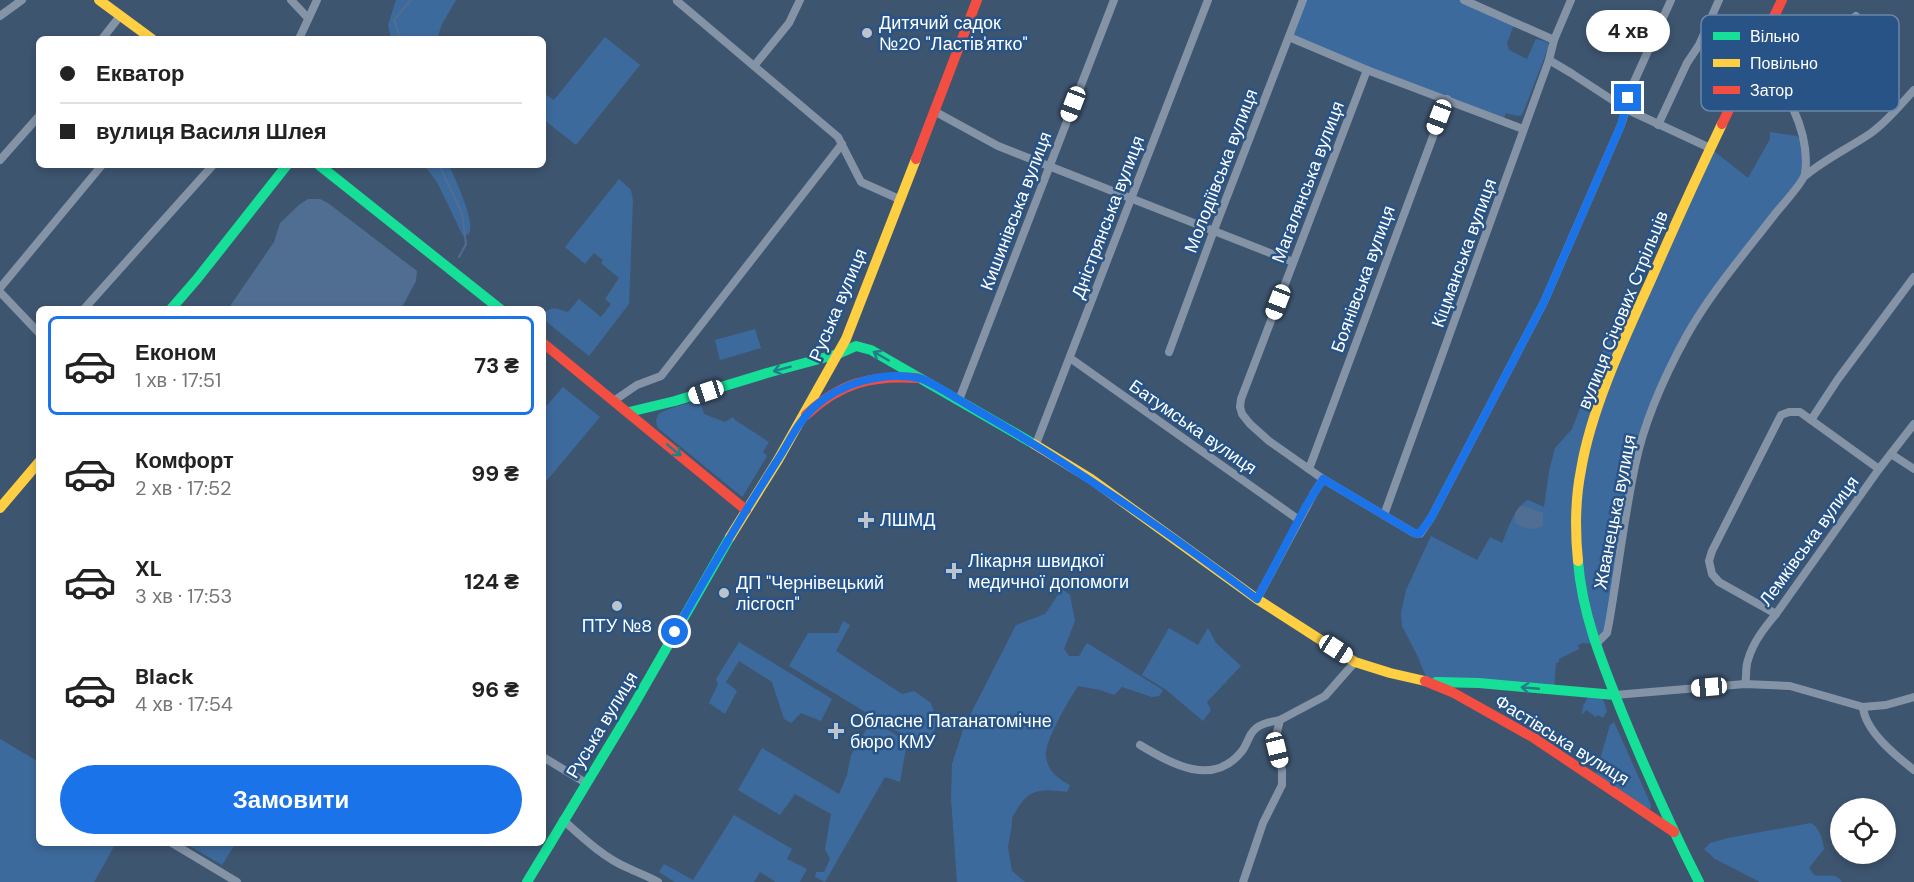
<!DOCTYPE html>
<html lang="uk">
<head>
<meta charset="utf-8">
<style>
	:root { --surface:#fff; --page:#f6f6f6; --text:#222; --muted:#767676; --line:#e0e0e0; --accent:#1a73e8 }
	body { margin:0; font-family:"DM Sans",sans-serif; background:var(--page); color:var(--text); height:100vh; display:flex; flex-direction:column; font-size:22px; white-space:nowrap }
	* { box-sizing:border-box; margin:0 }
	p { font-size:20px; color:var(--muted) }
	.icon { flex:none; width:33px; height:33px; fill:none; stroke:currentColor; stroke-width:2; stroke-linecap:round; stroke-linejoin:round }
	.map { position:relative; flex:1; overflow:hidden }
	.details { position:absolute; left:36px; top:306px; width:510px; height:540px; display:flex; flex-direction:column; background:var(--surface); border-radius:9px; box-shadow:0 3px 9px #0003 }
	.details>* { flex:none }
	.banner { position:absolute; left:36px; top:36px; width:510px; height:132px; border-radius:9px; box-shadow:0 3px 9px #0003; display:grid; align-content:center; height:132px; padding:0 24px; background:var(--surface) }
	.fabs { position:absolute; left:1830px; top:798px; display:grid; gap:12px }
	.fabs a { display:grid; place-items:center; width:66px; height:66px; border-radius:50%; background:var(--surface); box-shadow:0 3px 9px #0003; font-size:30px }
	.end { position:absolute; width:27px; height:27px; margin:-14px; border:8px solid #1a73e8; background:#fff; box-shadow:0 0 0 3px #fff }
	.from { border-radius:50% }
	.bubble { position:absolute; height:42px; border-radius:21px; background:var(--surface); box-shadow:0 3px 9px #0003; font-size:20px; font-weight:700; line-height:42px; text-align:center }
	.car { position:absolute; width:18px; height:36px; margin:-18px -9px; border-radius:8px; box-shadow:0 0 4px 2px #0007; background:linear-gradient(#fff 24%,#345 0 40%,#fff 0 76%,#345 0 86%,#fff 0) }
	.banner b { display:flex; align-items:center; gap:21px; height:57px; font-size:22px }
	.banner b+b { border-top:2px solid var(--line) }
	.banner i { width:15px; height:15px; background:var(--text) }
	ul { padding:10px 0 0; list-style:none }
	li { display:flex; align-items:center; gap:18px; height:99px; margin:0 12px 9px; padding:0 12px; border:3px solid transparent; border-radius:9px }
	li div { flex:1 }
	li b { display:block; font-size:22px }
	li em { font-style:normal; font-weight:700 }
	li.selected { border-color:var(--accent) }
	li>.icon { width:54px; height:54px; stroke-width:1.5 }
	.action { display:flex; gap:12px; margin-top:auto; padding:12px 24px }
	.action a { flex:1; height:69px; border-radius:36px; background:var(--accent); color:#fff; font-size:24px; font-weight:700; line-height:69px; text-align:center }
	.map>svg:first-child { display:block }
	.green { fill:#3d6a9c }
	.water { fill:#506e91 }
	.lines { fill:none; stroke-linecap:round; stroke-linejoin:round }
	.stream { stroke:#506e91; stroke-width:2 }
	.street { stroke:#8494a6; stroke-width:8 }
	.fast { stroke:#16e098; stroke-width:10 }
	.slow { stroke:#ffcf43; stroke-width:10 }
	.jam { stroke:#f24e42; stroke-width:10 }
	.oneway { stroke:#237d8b }
	.route { stroke:#1a73e8; stroke-width:8 }
	.poi-dot { fill:#bbc4cd; stroke:#285386; stroke-width:2 }
	.labels { text-anchor:middle; stroke-width:5; stroke-linejoin:round; paint-order:stroke }
	.poi-label { font-size:18px; fill:#fff; stroke:#285386; text-anchor:start }
	.street-label { font-size:18px; fill:#fff; stroke:#285386 }
	.key { fill:#285386; stroke:#6887aa; stroke-width:1.5 }
	.key-label { font-size:16px; fill:#fff }
</style>
</head>
<body>
<div class="map">
<svg width="1914" height="882" viewBox="0 0 1914 882">
	<rect width="100%" height="100%" fill="#3e5570"/>
	<g class="green">
		<polygon points="396,0 456,0 442,24 437,39 391,39 388,25"/>
		<polygon points="1302,0 1464,0 1515,22 1507,43 1509,50 1527,59 1536,39 1547,42 1549,46 1522,115 1518,116 1506,113 1503,121 1289,37"/>
		<polygon points="605,37 640,65 576,145 543,119 543,96 545,94 554,100"/>
		<path d="M1770,132L1797,136L1802,141L1804,176L1713,295L1670,368L1635,465L1609,624L1595,644L1583,643L1578,645L1579,649L1559,659V662L1556,663L1554,689L1428,682L1418,657L1402,626L1401,613L1406,590L1431,536L1477,560L1490,537L1502,543C1508,530 1514,507 1528,500L1544,507L1549,471L1555,448L1572,429L1595,369L1619,314L1632,321L1710,148L1748,178L1770,139Z"/>
		<path d="M424,165H449C455,179 476,222 469,234L463,236L437,182Z"/>
		<path d="M619,179L631,190L633,200L629,304L589,356L543,319V314C551,305 558,309 568,312L579,299L601,317L611,304L605,299L619,278L601,263L603,260L594,253L585,264L565,247Z"/>
		<polygon points="755,329 761,348 720,360 715,340"/>
		<polygon points="563,387 600,417 543,485 543,410"/>
		<path d="M700,400L704,414L725,422L733,417L735,420L769,442L763,452L767,456L743,496H741L659,429C656,425 655,420 658,415C662,409 691,403 700,400Z"/>
		<path d="M1062,589L1070,595L1075,621L1064,649L1069,656H1079L1087,643L1163,690L1159,696L1152,697L1122,687L1114,695L1100,690L1078,686C1069,700 1043,743 1046,758C1049,772 1058,779 1070,785L1067,792C1036,789 1028,788 1012,818V824L1008,847L1012,871L1025,882H957L951,798L952,764L964,727L1016,625L1045,614Z"/>
		<polygon points="843,621 850,625 836,651 902,694 914,691 931,703 938,725 928,738 907,737 789,666 808,633 838,633"/>
		<polygon points="1169,628 1198,645 1208,628 1216,643 1241,666 1207,702 1211,710 1203,721 1165,689 1142,675"/>
		<polygon points="739,642 832,699 821,721 801,713 791,723 784,719 772,682 739,661 726,682 737,691 725,714 709,703 718,684 716,679"/>
		<polygon points="1589,695 1602,696 1607,711 1603,718 1598,715 1596,717 1586,710 1583,714 1582,714 1583,706"/>
		<polygon points="872,720 907,742 900,782 885,777 825,882 815,877 816,872 824,872 830,859 825,849 831,814 795,794 780,815 738,790 762,748 839,794 847,775 851,755"/>
		<polygon points="1614,722 1651,805 1651,808 1649,810 1599,777 1596,773 1610,725"/>
		<polygon points="0,739 39,762 39,843 116,843 94,882 0,882"/>
		<polygon points="734,815 792,849 787,859 807,869 800,882 776,882 760,872 754,882 675,882 659,872 664,864 693,880"/>
		<path d="M1811,823C1819,827 1823,840 1824,849L1809,868L1814,875C1825,878 1835,871 1842,882H1760L1715,859L1704,849L1710,843L1728,838Z"/>
		<polygon points="185,843 236,843 222,865"/>
	</g>
	<g class="water">
		<polygon points="308,199 320,199 328,203 417,271 416,281 401,309 228,309 274,242 280,223 299,205"/>
		<path d="M1520,506L1527,507L1543,513V526C1531,531 1526,529 1515,523V513Z"/>
	</g>
	<g class="lines">
		<g class="stream">
			<polyline points="400,39 394,20 411,0"/>
			<polyline points="439,165 462,213 466,244 459,257"/>
		</g>
		<g class="street">
			<polyline points="291,0 308,18"/>
			<polyline points="1464,0 1554,40"/>
			<polyline points="677,1 838,137 861,182 899,199"/>
			<polyline points="0,16 22,0"/>
			<polyline points="1289,37 1367,70 1523,129"/>
			<polyline points="102,39 120,16"/>
			<polyline points="299,39 317,0"/>
			<polyline points="1549,60 1571,73 1626,109 1710,148"/>
			<polyline points="754,66 789,23 800,0"/>
			<polyline points="1367,70 1241,399 1240,407 1242,414 1250,424 1269,441 1323,479 1414,533 1420,534 1431,518 1544,302 1621,125 1634,82 1671,0"/>
			<polyline points="1781,86 1856,16"/>
			<polyline points="934,111 998,146 1293,262"/>
			<polyline points="1658,125 1687,63 1699,45 1719,0"/>
			<polyline points="0,160 39,116"/>
			<path d="M1805,176C1825,159 1849,148 1871,133C1888,121 1900,105 1914,90"/>
			<polyline points="0,288 102,165"/>
			<polyline points="0,292 39,333"/>
			<polyline points="84,309 213,165"/>
			<polyline points="1169,352 1214,230 1303,0"/>
			<polyline points="1070,358 1299,520"/>
			<polyline points="615,400 637,385 661,376 842,144"/>
			<polyline points="959,400 1114,0"/>
			<polyline points="1811,420 1838,379 1914,277"/>
			<polyline points="1036,444 1208,0"/>
			<polyline points="1891,454 1914,469"/>
			<polyline points="1309,469 1447,99"/>
			<polyline points="1384,515 1549,60 1554,40 1571,0"/>
			<polyline points="1257,599 1314,493 1323,479"/>
			<polyline points="1776,614 1719,582 1712,574 1709,561 1712,551 1781,415 1789,412 1800,412 1879,469"/>
			<path d="M1596,644L1607,633L1609,623C1618,571 1624,518 1635,466C1644,421 1665,375 1687,335C1711,292 1745,253 1775,214C1782,205 1803,183 1805,174C1811,133 1785,82 1755,57"/>
			<path d="M1745,684C1747,676 1745,668 1748,660C1753,642 1765,627 1776,614L1879,469L1914,424"/>
			<polyline points="1615,695 1745,684 1790,686 1863,707 1886,705 1914,697"/>
			<path d="M1863,707C1865,731 1896,756 1914,770"/>
			<path d="M1140,745C1172,764 1213,788 1242,751C1246,746 1248,739 1251,734C1257,724 1269,722 1280,720"/>
			<polyline points="543,757 586,783"/>
			<path d="M563,820C582,837 604,858 628,868C638,873 648,876 658,882"/>
			<polyline points="172,843 237,882"/>
			<polyline points="1243,882 1263,823 1282,785 1282,770 1277,750 1277,732 1280,720 1325,696 1355,662"/>
		</g>
		<g class="fast">
			<polyline points="319,165 500,309"/>
			<polyline points="171,309 197,279 287,165"/>
			<polyline points="629,412 675,401 767,373 838,354 856,346 871,350 1034,444"/>
			<path d="M1578,561C1582,615 1603,665 1623,715C1646,771 1671,827 1699,882"/>
			<polyline points="1436,682 1479,683 1615,695"/>
			<polyline points="527,882 632,708 730,537"/>
		</g>
		<g class="slow">
			<polyline points="99,0 152,39"/>
			<polyline points="1034,444 1091,479 1257,599 1355,662 1390,673 1425,681"/>
			<polyline points="0,508 39,462"/>
			<polyline points="730,537 778,460 846,339 916,159"/>
			<path d="M1578,561C1575,531 1575,500 1581,470C1591,409 1624,339 1650,282C1673,229 1697,176 1722,124"/>
		</g>
		<g class="jam">
			<polyline points="1722,124 1782,0"/>
			<polyline points="916,159 977,0"/>
			<polyline points="543,343 746,510"/>
			<path d="M806,415C840,383 871,375 917,378"/>
			<polyline points="1425,681 1452,692 1534,738 1674,832"/>
		</g>
	</g>
	<defs><path id="oneway-shaft" d="M-6 0H5M1.5-3L5.5 0L1.5 3" fill="none" stroke-width="1.6" stroke-linecap="round" stroke-linejoin="round" transform="scale(1.5)"/></defs>
	<g class="oneway">
		<use href="#oneway-shaft" transform="translate(881 356) rotate(-150)"/>
		<use href="#oneway-shaft" transform="translate(782 369) rotate(165)"/>
		<use href="#oneway-shaft" transform="translate(674 450) rotate(39)"/>
		<use href="#oneway-shaft" transform="translate(1530 688) rotate(-175)"/>
	</g>
	<g class="lines">
		<path class="route" d="M675,632C707,575 740,519 775,464C788,445 796,424 813,408C840,383 882,371 919,378C931,381 965,404 978,411C1076,467 1167,532 1257,599L1306,506L1323,479L1414,533L1419,534L1431,518L1544,302L1621,125L1628,98"/>
	</g>
	<g class="poi-dot">
		<circle cx="867" cy="33" r="6"/>
		<path d="M863 511h6v6h6v6h-6v6h-6v-6h-6v-6h6z"/>
		<path d="M951 562h6v6h6v6h-6v6h-6v-6h-6v-6h6z"/>
		<circle cx="724" cy="593" r="6"/>
		<circle cx="617" cy="606" r="6"/>
		<path d="M833 722h6v6h6v6h-6v6h-6v-6h-6v-6h6z"/>
	</g>
	<g class="labels">
		<g class="poi-label">
			<text x="879" y="29">Дитячий садок<tspan x="879" dy="21">№20 "Ластів'ятко"</tspan></text>
			<text x="880" y="526">ЛШМД</text>
			<text x="968" y="567">Лікарня швидкої<tspan x="968" dy="21">медичної допомоги</tspan></text>
			<text x="736" y="589">ДП "Чернівецький<tspan x="736" dy="21">лісгосп"</tspan></text>
			<text x="617" y="632" text-anchor="middle">ПТУ №8</text>
			<text x="850" y="727">Обласне Патанатомічне<tspan x="850" dy="21">бюро КМУ</tspan></text>
		</g>
		<g class="street-label">
			<text transform="translate(1221 171) rotate(-69)" y="6">Молодіївська вулиця</text>
			<text transform="translate(1308 182) rotate(-69)" y="6">Магалянська вулиця</text>
			<text transform="translate(1016 211) rotate(-69)" y="6">Кишинівська вулиця</text>
			<text transform="translate(1108 217) rotate(-69)" y="6">Дністрянська вулиця</text>
			<text transform="translate(1464 253) rotate(-70)" y="6">Кіцманська вулиця</text>
			<text transform="translate(1363 279) rotate(-70)" y="6">Боянівська вулиця</text>
			<text transform="translate(838 305) rotate(-67)" y="6">Руська вулиця</text>
			<text transform="translate(1623 310) rotate(-68)" y="6">вулиця Січових Стрільців</text>
			<text transform="translate(1193 427) rotate(35)" y="6">Батумська вулиця</text>
			<text transform="translate(1615 512) rotate(-79)" y="6">Жванецька вулиця</text>
			<text transform="translate(1809 541) rotate(-54)" y="6">Лемківська вулиця</text>
			<text transform="translate(602 725) rotate(-59)" y="6">Руська вулиця</text>
			<text transform="translate(1562 740) rotate(32)" y="6">Фастівська вулиця</text>
		</g>
	</g>
	<rect x="1701" y="15" width="198" height="96" rx="9" class="key"/>
	<rect x="1713" y="32" width="27" height="8" fill="#16e098"/>
	<rect x="1713" y="59" width="27" height="8" fill="#ffcf43"/>
	<rect x="1713" y="86" width="27" height="8" fill="#f24e42"/>
	<g class="key-label">
		<text x="1750" y="42">Вільно</text>
		<text x="1750" y="69">Повільно</text>
		<text x="1750" y="96">Затор</text>
	</g>
</svg>
<div class="fabs">
<a><svg class="icon" aria-label="locate" viewBox="0 0 24 24"><circle cx="12" cy="12" r="6"/><path d="M12 2v4M12 18v4M2 12h4M18 12h4"/></svg></a>
</div>
<i class="end from" style="left:675px;top:632px"></i>
<i class="end" style="left:1628px;top:98px"></i>
<div class="bubble" style="left:1586px;top:10px;width:84px">4 хв</div>
<i class="car" style="left:1073px;top:104px;rotate:201deg"></i>
<i class="car" style="left:1439px;top:117px;rotate:201deg"></i>
<i class="car" style="left:1278px;top:302px;rotate:201deg"></i>
<i class="car" style="left:706px;top:392px;rotate:252deg"></i>
<i class="car" style="left:1336px;top:649px;rotate:123deg"></i>
<i class="car" style="left:1709px;top:687px;rotate:265deg"></i>
<i class="car" style="left:1277px;top:750px;rotate:166deg"></i>
<div class="banner">
<b><i class="from"></i>Екватор</b>
<b><i></i>вулиця Василя Шлея</b>
</div>
<section class="details">
<ul>
<li class="selected"><svg class="icon" aria-label="car" viewBox="0 0 24 24"><path d="M5 17H2v-5l4-1 3-4h7l3 4 3 1v5h-3M9 17h6M6 11h13"/><circle cx="7" cy="17" r="2"/><circle cx="17" cy="17" r="2"/></svg><div><b>Економ</b><p>1 хв · 17:51</p></div><em>73 ₴</em></li>
<li><svg class="icon" aria-label="car" viewBox="0 0 24 24"><path d="M5 17H2v-5l4-1 3-4h7l3 4 3 1v5h-3M9 17h6M6 11h13"/><circle cx="7" cy="17" r="2"/><circle cx="17" cy="17" r="2"/></svg><div><b>Комфорт</b><p>2 хв · 17:52</p></div><em>99 ₴</em></li>
<li><svg class="icon" aria-label="car" viewBox="0 0 24 24"><path d="M5 17H2v-5l4-1 3-4h7l3 4 3 1v5h-3M9 17h6M6 11h13"/><circle cx="7" cy="17" r="2"/><circle cx="17" cy="17" r="2"/></svg><div><b>XL</b><p>3 хв · 17:53</p></div><em>124 ₴</em></li>
<li><svg class="icon" aria-label="car" viewBox="0 0 24 24"><path d="M5 17H2v-5l4-1 3-4h7l3 4 3 1v5h-3M9 17h6M6 11h13"/><circle cx="7" cy="17" r="2"/><circle cx="17" cy="17" r="2"/></svg><div><b>Black</b><p>4 хв · 17:54</p></div><em>96 ₴</em></li>
</ul>
<div class="action"><a>Замовити</a></div>
</section>
</div>
</body>
</html>
